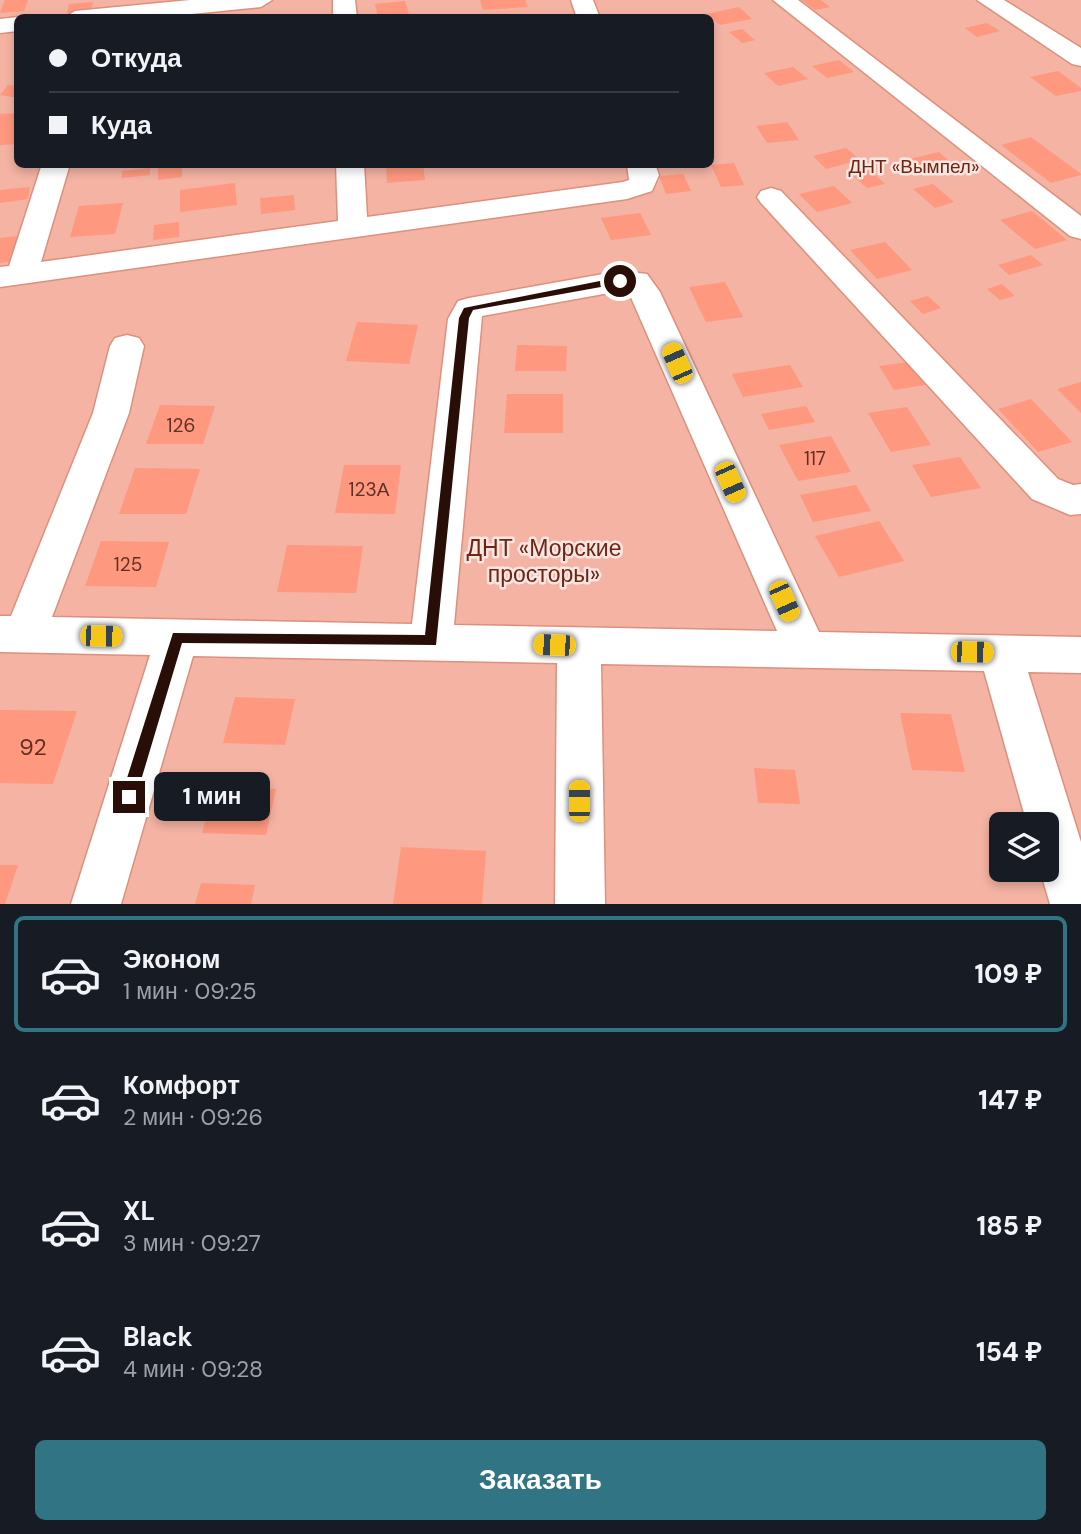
<!DOCTYPE html>
<html lang="ru">
<head>
<meta charset="utf-8">
<style>
	:root { --surface:#171b24; --page:#242831; --text:#f1f3f6; --muted:#9ea1a6; --line:#363941; --accent:#317584 }
	body { margin:0; font-family:"DM Sans",sans-serif; background:var(--page); color:var(--text); height:100vh; display:flex; flex-direction:column; font-size:26px; white-space:nowrap }
	* { box-sizing:border-box; margin:0 }
	p { font-size:23px; color:var(--muted) }
	.icon { flex:none; width:38px; height:38px; fill:none; stroke:currentColor; stroke-width:2; stroke-linecap:round; stroke-linejoin:round }
	.map { position:relative; height:904px; overflow:hidden }
	.panel { display:flex; flex-direction:column; background:var(--surface); flex:1 }
	.panel>* { flex:none }
	.guide { position:absolute; left:14px; top:14px; width:700px; height:154px; border-radius:10px; box-shadow:0 4px 10px #0003; display:grid; align-content:center; height:154px; padding:0 35px; background:var(--surface) }
	.tools { position:absolute; left:989px; top:812px; display:grid; gap:14px }
	.tools a { display:grid; place-items:center; width:70px; height:70px; border-radius:10px; background:var(--surface); box-shadow:0 4px 10px #0003; font-size:35px }
	.end { position:absolute; width:32px; height:32px; margin:-16px; border:9px solid #290d07; background:#fff; box-shadow:0 0 0 4px #fff }
	.from { border-radius:50% }
	.bubble { position:absolute; height:49px; border-radius:10px; background:var(--surface); box-shadow:0 4px 10px #0003; font-size:23px; font-weight:800; line-height:49px; text-align:center }
	.car { position:absolute; width:21px; height:42px; margin:-21px -10px; border-radius:9px; box-shadow:0 0 5px 2px #0007; background:linear-gradient(#f5c518 24%,#345 0 40%,#f5c518 0 76%,#345 0 86%,#f5c518 0) }
	.guide b { display:flex; align-items:center; gap:24px; height:66px; font-size:26px }
	.guide b+b { border-top:2px solid var(--line) }
	.guide i { width:18px; height:18px; background:var(--text) }
	ul { padding:12px 0 0; list-style:none }
	li { display:flex; align-items:center; gap:21px; height:116px; margin:0 14px 10px; padding:0 21px; border:4px solid transparent; border-radius:10px }
	li div { flex:1 }
	li b { display:block; font-size:26px }
	li em { font-style:normal; font-weight:800 }
	li.on { border-color:var(--accent) }
	li>.icon { width:63px; height:63px; stroke-width:1.5 }
	.action { display:flex; gap:14px; margin-top:auto; padding:14px 35px }
	.action a { flex:1; height:80px; border-radius:10px; background:var(--accent); color:#fff; font-size:28px; font-weight:800; line-height:80px; text-align:center }
	.map>svg:first-child { display:block }
	.green { fill:#f4b3a3; fill-rule:evenodd }
	.building { fill:#fe987f }
	.lines { fill:none; stroke-linecap:round; stroke-linejoin:round }
	.minor-casing { stroke:#dd907d; stroke-width:3 }
	.minor { fill:#fff; fill-rule:evenodd }
	.route { fill:#290d07 }
	.labels { text-anchor:middle; stroke-width:5; stroke-linejoin:round; paint-order:stroke }
	.far-park-label { font-size:19px; fill:#722411; stroke:#f7e6e2 }
	.number-label { font-size:19px; fill:#5e3025 }
	.park-label { font-size:23px; fill:#722411; stroke:#f7e6e2 }
	.near-number-label { font-size:23px; fill:#5e3025 }
</style>
</head>
<body>
<div class="map">
<svg width="1081" height="904" viewBox="0 0 1081 904">
	<rect width="100%" height="100%" fill="#f6d5cc"/>
	<path class="green" d="M0,0H1081V904H0ZM18,18H710V164H18ZM1001,824H1046V870H1001Z"/>
	<g class="building">
		<polygon points="5,0 28,0 24,11 0,13"/>
		<polygon points="480,0 525,0 528,7 483,10"/>
		<polygon points="802,0 821,0 830,7 815,10"/>
		<polygon points="405,1 410,18 378,18 375,4"/>
		<polygon points="93,2 91,11 67,13 69,4"/>
		<polygon points="739,7 752,19 720,25 707,14"/>
		<polygon points="987,23 1000,31 977,37 965,28"/>
		<polygon points="742,29 755,40 742,43 729,32"/>
		<polygon points="839,60 854,72 827,78 812,66"/>
		<polygon points="793,67 808,79 778,86 764,73"/>
		<polygon points="1058,71 1081,88 1081,91 1056,96 1030,77"/>
		<polygon points="8,85 18,86 18,98 0,95"/>
		<polygon points="18,113 18,144 0,145 0,114"/>
		<polygon points="787,122 799,140 767,143 756,126"/>
		<polygon points="1031,137 1081,174 1081,175 1051,183 1001,145"/>
		<polygon points="846,148 860,160 826,169 813,156"/>
		<polygon points="939,152 956,167 918,176 901,161"/>
		<polygon points="734,163 744,185 721,187 711,165"/>
		<polygon points="386,164 423,164 425,180 387,183"/>
		<polygon points="182,166 182,177 158,180 158,168"/>
		<polygon points="150,168 150,175 122,178 122,171"/>
		<polygon points="870,170 885,184 867,188 852,175"/>
		<polygon points="683,174 691,191 666,194 659,176"/>
		<polygon points="235,183 237,205 180,212 180,190"/>
		<polygon points="933,184 954,202 935,208 913,189"/>
		<polygon points="834,186 852,203 817,212 799,194"/>
		<polygon points="30,187 28,199 0,203 0,190"/>
		<polygon points="294,195 295,210 261,214 260,198"/>
		<polygon points="123,203 115,234 70,237 79,206"/>
		<polygon points="1032,211 1067,240 1035,249 1000,220"/>
		<polygon points="640,213 651,235 611,240 601,218"/>
		<polygon points="179,222 179,237 153,240 154,225"/>
		<polygon points="17,236 13,261 0,263 0,238"/>
		<polygon points="885,242 912,270 877,279 850,250"/>
		<polygon points="1031,255 1043,265 1009,275 998,265"/>
		<polygon points="725,282 743,317 706,322 689,287"/>
		<polygon points="1002,284 1015,296 1000,300 987,289"/>
		<polygon points="928,296 941,308 923,314 910,301"/>
		<polygon points="357,322 418,325 409,364 346,361"/>
		<polygon points="517,345 567,346 566,371 515,371"/>
		<polygon points="909,362 925,385 894,390 879,366"/>
		<polygon points="790,365 803,387 743,397 732,374"/>
		<polygon points="1081,382 1081,413 1057,389"/>
		<polygon points="507,394 563,394 563,433 504,433"/>
		<polygon points="1031,399 1072,442 1038,452 998,409"/>
		<polygon points="160,405 215,406 203,444 146,444"/>
		<polygon points="806,406 815,422 769,430 761,414"/>
		<polygon points="907,407 931,445 891,452 868,413"/>
		<polygon points="831,436 851,472 798,481 779,445"/>
		<polygon points="960,457 981,488 931,497 912,465"/>
		<polygon points="344,465 401,465 395,514 335,513"/>
		<polygon points="135,468 200,469 186,514 119,514"/>
		<polygon points="856,485 871,511 813,522 800,495"/>
		<polygon points="879,521 904,561 839,577 815,536"/>
		<polygon points="101,541 169,542 156,587 85,586"/>
		<polygon points="287,545 363,546 356,593 277,592"/>
		<polygon points="235,697 295,699 285,745 223,743"/>
		<polygon points="0,710 77,711 53,784 0,783"/>
		<polygon points="900,713 951,714 965,772 912,770"/>
		<polygon points="754,768 795,770 800,804 758,803"/>
		<polygon points="215,786 276,789 266,835 202,833"/>
		<polygon points="401,847 486,851 482,904 393,904"/>
		<polygon points="0,865 18,865 5,904 0,904"/>
		<polygon points="201,883 255,885 251,904 195,904"/>
	</g>
	<g class="lines">
		<g class="minor-casing">
			<g id="minor">
				<polygon points="190,0 272,0 261,7 152,18 64,18 75,11"/>
				<polygon points="333,0 355,0 357,18 333,18"/>
				<polygon points="571,0 593,0 600,18 577,18"/>
				<polygon points="773,0 798,0 1081,216 1081,239 1070,236"/>
				<polygon points="977,0 1004,0 1081,48 1081,66 1072,64"/>
				<polygon points="18,17 18,31 0,33 0,19"/>
				<polygon points="42,164 70,164 41,262 338,221 336,164 364,164 367,217 623,182 629,180 627,164 655,164 659,175 652,191 627,199 0,287 0,267 9,266"/>
				<polygon points="771,188 781,191 1058,479 1073,485 1081,484 1081,514 1070,515 1032,499 761,203 757,197 761,191"/>
				<path d="M620,271L647,274L660,292L819,632L1081,637V673L1028,672L1081,842V904H1050L1040,870H1046V824H1027L984,671L601,664L605,904H555L557,663L193,656L121,904H71L150,655L0,652V616H11L93,413L110,346L115,338L127,335L139,338L144,346L129,413L52,617L412,624L448,319L458,301L469,298ZM620,291L629,293L777,631L454,625L482,316Z"/>
			</g>
		</g>
		<use href="#minor" class="minor"/>
	</g>
	<polygon class="route" points="620,277 623,283 473,310 469,318 436,645 182,643 136,797 129,804 124,802 121,797 173,633 425,635 459,318 464,308"/>
	<g class="labels">
		<g class="far-park-label">
			<text x="914" y="173">ДНТ «Вымпел»</text>
		</g>
		<g class="number-label">
			<text x="181" y="432">126</text>
			<text x="815" y="465">117</text>
			<text x="369" y="496">123А</text>
			<text x="128" y="571">125</text>
		</g>
		<g class="park-label">
			<text x="544" y="556">ДНТ «Морские<tspan x="544" dy="26">просторы»</tspan></text>
		</g>
		<g class="near-number-label">
			<text x="33" y="755">92</text>
		</g>
	</g>
</svg>
<div class="tools">
<a><svg class="icon" aria-label="layers" viewBox="0 0 24 24"><path d="M12 4l9 5-9 5-9-5zM3 14l9 5 9-5"/></svg></a>
</div>
<i class="end from" style="left:620px;top:281px"></i>
<i class="end" style="left:129px;top:797px"></i>
<div class="bubble" style="left:154px;top:772px;width:116px">1 мин</div>
<i class="car" style="left:677px;top:363px;rotate:336deg"></i>
<i class="car" style="left:730px;top:482px;rotate:156deg"></i>
<i class="car" style="left:784px;top:601px;rotate:156deg"></i>
<i class="car" style="left:101px;top:636px;rotate:91deg"></i>
<i class="car" style="left:554px;top:645px;rotate:272deg"></i>
<i class="car" style="left:972px;top:652px;rotate:91deg"></i>
<i class="car" style="left:579px;top:801px;rotate:0deg"></i>
<div class="guide">
<b><i class="from"></i>Откуда</b>
<b><i></i>Куда</b>
</div>
</div>
<section class="panel">
<ul>
<li class="on"><svg class="icon" aria-label="car" viewBox="0 0 24 24"><path d="M5 17H2v-5l4-1 3-4h7l3 4 3 1v5h-3M9 17h6M6 11h13"/><circle cx="7" cy="17" r="2"/><circle cx="17" cy="17" r="2"/></svg><div><b>Эконом</b><p>1 мин · 09:25</p></div><em>109 ₽</em></li>
<li><svg class="icon" aria-label="car" viewBox="0 0 24 24"><path d="M5 17H2v-5l4-1 3-4h7l3 4 3 1v5h-3M9 17h6M6 11h13"/><circle cx="7" cy="17" r="2"/><circle cx="17" cy="17" r="2"/></svg><div><b>Комфорт</b><p>2 мин · 09:26</p></div><em>147 ₽</em></li>
<li><svg class="icon" aria-label="car" viewBox="0 0 24 24"><path d="M5 17H2v-5l4-1 3-4h7l3 4 3 1v5h-3M9 17h6M6 11h13"/><circle cx="7" cy="17" r="2"/><circle cx="17" cy="17" r="2"/></svg><div><b>XL</b><p>3 мин · 09:27</p></div><em>185 ₽</em></li>
<li><svg class="icon" aria-label="car" viewBox="0 0 24 24"><path d="M5 17H2v-5l4-1 3-4h7l3 4 3 1v5h-3M9 17h6M6 11h13"/><circle cx="7" cy="17" r="2"/><circle cx="17" cy="17" r="2"/></svg><div><b>Black</b><p>4 мин · 09:28</p></div><em>154 ₽</em></li>
</ul>
<div class="action"><a>Заказать</a></div>
</section>
</body>
</html>
